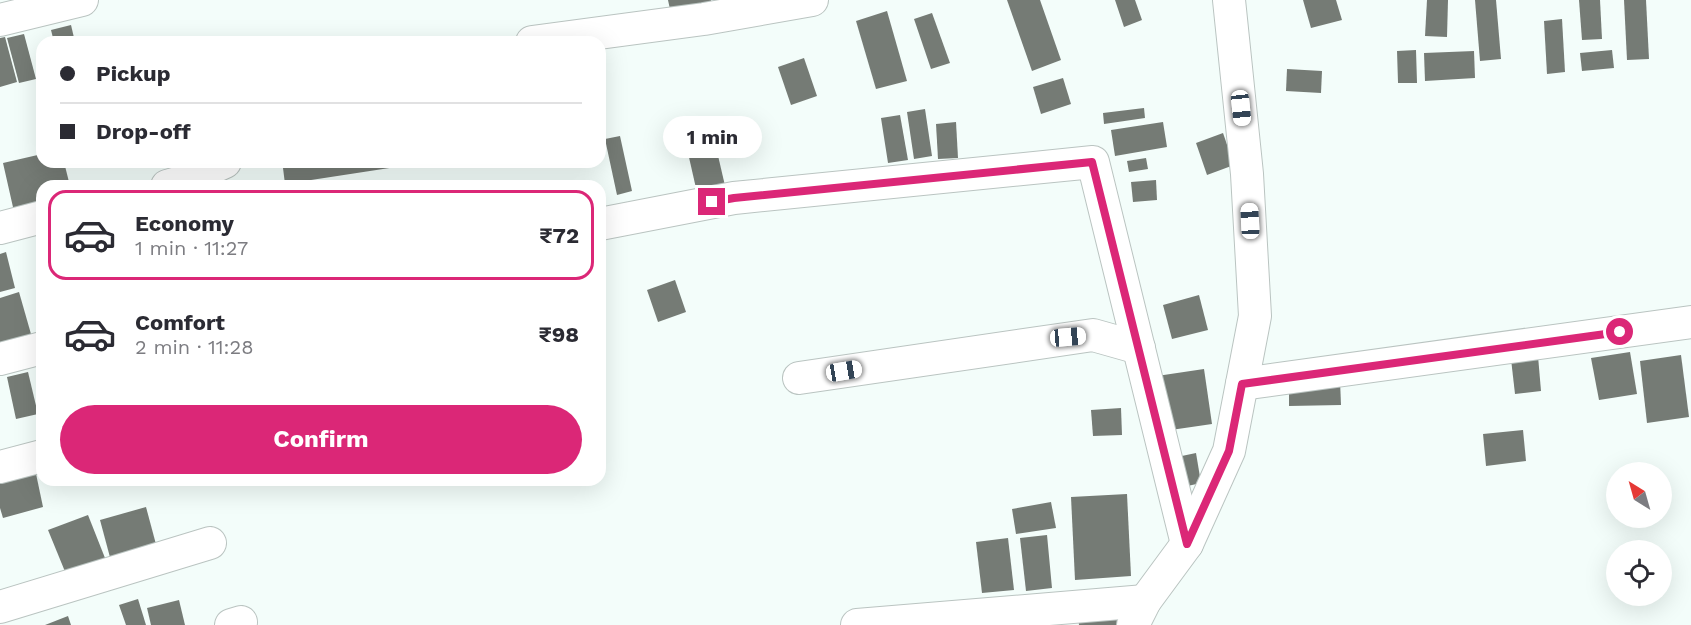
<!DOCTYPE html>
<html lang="en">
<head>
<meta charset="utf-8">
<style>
	:root { --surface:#fff; --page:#f7f7f7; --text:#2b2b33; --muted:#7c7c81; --line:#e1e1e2; --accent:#db2777 }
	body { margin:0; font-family:"Work Sans",sans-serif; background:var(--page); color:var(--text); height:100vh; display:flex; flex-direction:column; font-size:22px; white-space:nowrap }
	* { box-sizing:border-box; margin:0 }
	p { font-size:20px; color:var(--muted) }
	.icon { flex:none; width:33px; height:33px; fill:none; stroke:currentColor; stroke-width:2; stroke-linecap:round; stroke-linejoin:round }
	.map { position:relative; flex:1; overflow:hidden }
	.side { position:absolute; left:36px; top:180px; width:570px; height:306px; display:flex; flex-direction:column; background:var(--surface); border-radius:18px; box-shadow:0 6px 24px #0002 }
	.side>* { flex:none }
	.top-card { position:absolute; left:36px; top:36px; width:570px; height:132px; border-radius:18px; box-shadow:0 6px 24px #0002; display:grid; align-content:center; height:132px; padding:0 24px; background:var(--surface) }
	.needle { width:39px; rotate:323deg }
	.fabs { position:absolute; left:1606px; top:462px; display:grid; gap:12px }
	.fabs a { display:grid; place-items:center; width:66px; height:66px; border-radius:50%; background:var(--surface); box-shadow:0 6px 24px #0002; font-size:30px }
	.end { position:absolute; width:27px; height:27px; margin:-14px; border:8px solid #db2777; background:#fff; box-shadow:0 0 0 3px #fff }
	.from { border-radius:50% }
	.bubble { position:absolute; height:42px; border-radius:21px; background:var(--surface); box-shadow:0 6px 24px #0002; font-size:20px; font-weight:700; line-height:42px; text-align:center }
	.car { position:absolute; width:18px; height:36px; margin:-18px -9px; border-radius:8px; box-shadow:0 0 4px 2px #0007; background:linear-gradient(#fff 24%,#345 0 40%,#fff 0 76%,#345 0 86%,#fff 0) }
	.top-card b { display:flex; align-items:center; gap:21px; height:57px; font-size:22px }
	.top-card b+b { border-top:2px solid var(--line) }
	.top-card i { width:15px; height:15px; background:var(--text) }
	ul { padding:10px 0 0; list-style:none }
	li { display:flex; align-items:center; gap:18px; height:90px; margin:0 12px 9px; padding:0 12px; border:3px solid transparent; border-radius:18px }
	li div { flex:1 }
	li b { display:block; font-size:22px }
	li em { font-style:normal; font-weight:700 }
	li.selected { border-color:var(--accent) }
	li>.icon { width:54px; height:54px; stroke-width:1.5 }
	.cta { display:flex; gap:12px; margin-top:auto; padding:12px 24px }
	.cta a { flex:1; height:69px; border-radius:36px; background:var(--accent); color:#fff; font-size:24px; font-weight:700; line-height:69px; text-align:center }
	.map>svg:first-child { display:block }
	.building { fill:#757b75 }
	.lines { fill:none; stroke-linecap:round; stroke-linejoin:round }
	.minor-casing { stroke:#bac4c1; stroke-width:34 }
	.minor { stroke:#fff; stroke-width:32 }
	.route { stroke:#db2777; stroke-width:8 }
</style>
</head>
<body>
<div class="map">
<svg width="1691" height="625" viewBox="0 0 1691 625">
	<rect width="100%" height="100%" fill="#f3fdfa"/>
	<g class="building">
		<polygon points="668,0 711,0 712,7 671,14"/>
		<polygon points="1007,0 1040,0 1061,60 1032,71"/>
		<polygon points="1115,0 1135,0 1142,20 1124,27"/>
		<polygon points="1303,0 1336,0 1342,20 1311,28"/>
		<polygon points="1427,0 1448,0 1447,37 1425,36"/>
		<polygon points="1475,0 1496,0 1501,59 1480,61"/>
		<polygon points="1579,0 1600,0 1602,39 1582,40"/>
		<polygon points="1624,0 1646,0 1649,59 1627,60"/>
		<polygon points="887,11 907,81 876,89 856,21"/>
		<polygon points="932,13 950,63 931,69 914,19"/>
		<polygon points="1562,19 1565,72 1547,74 1544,21"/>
		<polygon points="71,25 75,42 54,42 51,30"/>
		<polygon points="24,34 36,79 19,83 7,38"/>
		<polygon points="5,37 17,82 0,87 0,38"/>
		<polygon points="1416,50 1417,83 1398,83 1397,51"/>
		<polygon points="1612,50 1614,68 1582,71 1580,53"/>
		<polygon points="1474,51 1475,78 1425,81 1424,53"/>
		<polygon points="804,58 817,96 791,105 778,67"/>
		<polygon points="1287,69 1322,71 1321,93 1286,91"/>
		<polygon points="1063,78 1071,104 1041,114 1033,87"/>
		<polygon points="1144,108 1145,118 1104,124 1103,113"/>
		<polygon points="925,109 932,156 914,159 907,112"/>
		<polygon points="900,115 908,160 888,163 881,118"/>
		<polygon points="956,122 958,158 938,159 936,124"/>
		<polygon points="1163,122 1167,147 1115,156 1111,130"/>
		<polygon points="1223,133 1234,165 1207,175 1196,143"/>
		<polygon points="620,136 632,191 617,195 605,139"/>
		<polygon points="716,147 726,190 698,197 688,153"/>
		<polygon points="42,154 42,162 64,162 70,186 42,186 42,210 15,216 3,163"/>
		<polygon points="1146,158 1148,169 1129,172 1127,161"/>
		<polygon points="323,162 395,162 396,167 285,184 283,168"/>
		<polygon points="1156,180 1157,200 1133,202 1131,182"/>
		<polygon points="6,252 15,288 0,292 0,254"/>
		<polygon points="675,280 686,312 658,322 647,290"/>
		<polygon points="19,292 33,341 0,351 0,298"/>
		<polygon points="1199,295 1208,330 1172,339 1163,305"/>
		<polygon points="1630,352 1637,394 1599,400 1591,358"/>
		<polygon points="1681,355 1689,417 1647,423 1640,361"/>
		<polygon points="1538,356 1541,391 1515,394 1511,359"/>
		<polygon points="1204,369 1212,424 1164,431 1157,376"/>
		<polygon points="28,372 38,414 16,419 7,377"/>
		<polygon points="1340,380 1341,405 1289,406 1289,381"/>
		<polygon points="1121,408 1122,435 1093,436 1091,410"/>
		<polygon points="1523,430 1526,461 1486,466 1483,434"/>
		<polygon points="1196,453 1201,483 1183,487 1177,457"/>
		<polygon points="35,469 43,507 3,518 0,508 0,478"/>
		<polygon points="1127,494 1131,576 1075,580 1071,497"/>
		<polygon points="1051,502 1056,528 1016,534 1012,509"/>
		<polygon points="146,507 157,548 111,561 100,520"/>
		<polygon points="88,515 105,558 66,574 48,530"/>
		<polygon points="1047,535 1052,588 1026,591 1020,538"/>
		<polygon points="1008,538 1014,590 982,593 976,542"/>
		<polygon points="138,599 146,625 126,625 119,605"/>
		<polygon points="179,600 185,625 151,625 147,608"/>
		<polygon points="1125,611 1126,625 1079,625 1078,615"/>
		<polygon points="68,616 71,625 45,625"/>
	</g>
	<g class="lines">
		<g class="minor-casing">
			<g id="minor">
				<polyline points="0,20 82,0"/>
				<polyline points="532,42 704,19 812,0"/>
				<polyline points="167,186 181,182 225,162"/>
				<polyline points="600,224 734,198 1093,162 1187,544"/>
				<polyline points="0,228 42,217"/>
				<polyline points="0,359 42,348"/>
				<polyline points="799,378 1093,335 1139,348"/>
				<polyline points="1242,384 1691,322"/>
				<polyline points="0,467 42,456"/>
				<polyline points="0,607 210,543"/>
				<polyline points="231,625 241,622"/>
				<polyline points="857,625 1145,601"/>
				<polyline points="1133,625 1145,601 1187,544 1229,451 1255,316 1247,174 1229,0"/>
			</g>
		</g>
		<use href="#minor" class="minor"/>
	</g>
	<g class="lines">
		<polyline class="route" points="712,202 734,198 1092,162 1187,544 1229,451 1242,384 1620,332"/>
	</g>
</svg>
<div class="fabs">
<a><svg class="needle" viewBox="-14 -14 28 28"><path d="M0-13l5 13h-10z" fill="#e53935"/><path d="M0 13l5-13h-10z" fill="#7c7c81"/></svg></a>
<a><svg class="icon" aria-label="locate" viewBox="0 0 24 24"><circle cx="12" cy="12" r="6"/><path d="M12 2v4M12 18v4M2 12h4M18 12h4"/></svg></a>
</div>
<i class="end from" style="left:1620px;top:332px"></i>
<i class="end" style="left:712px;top:202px"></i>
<div class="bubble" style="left:663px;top:116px;width:99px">1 min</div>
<i class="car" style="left:1241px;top:108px;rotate:174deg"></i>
<i class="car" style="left:1250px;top:221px;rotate:357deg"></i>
<i class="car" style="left:1068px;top:337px;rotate:85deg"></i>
<i class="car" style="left:844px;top:371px;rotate:81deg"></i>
<div class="top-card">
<b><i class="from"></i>Pickup</b>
<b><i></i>Drop-off</b>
</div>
<section class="side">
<ul>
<li class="selected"><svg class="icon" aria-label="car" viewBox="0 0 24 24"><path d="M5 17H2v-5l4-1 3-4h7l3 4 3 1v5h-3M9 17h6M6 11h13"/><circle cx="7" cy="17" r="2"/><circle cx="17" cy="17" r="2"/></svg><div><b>Economy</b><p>1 min · 11:27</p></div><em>₹72</em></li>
<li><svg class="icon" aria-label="car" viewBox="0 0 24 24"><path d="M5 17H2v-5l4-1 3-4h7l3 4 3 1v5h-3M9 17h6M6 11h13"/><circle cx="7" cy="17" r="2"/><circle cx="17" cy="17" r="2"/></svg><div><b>Comfort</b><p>2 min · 11:28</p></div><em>₹98</em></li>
</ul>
<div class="cta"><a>Confirm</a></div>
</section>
</div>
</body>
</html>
